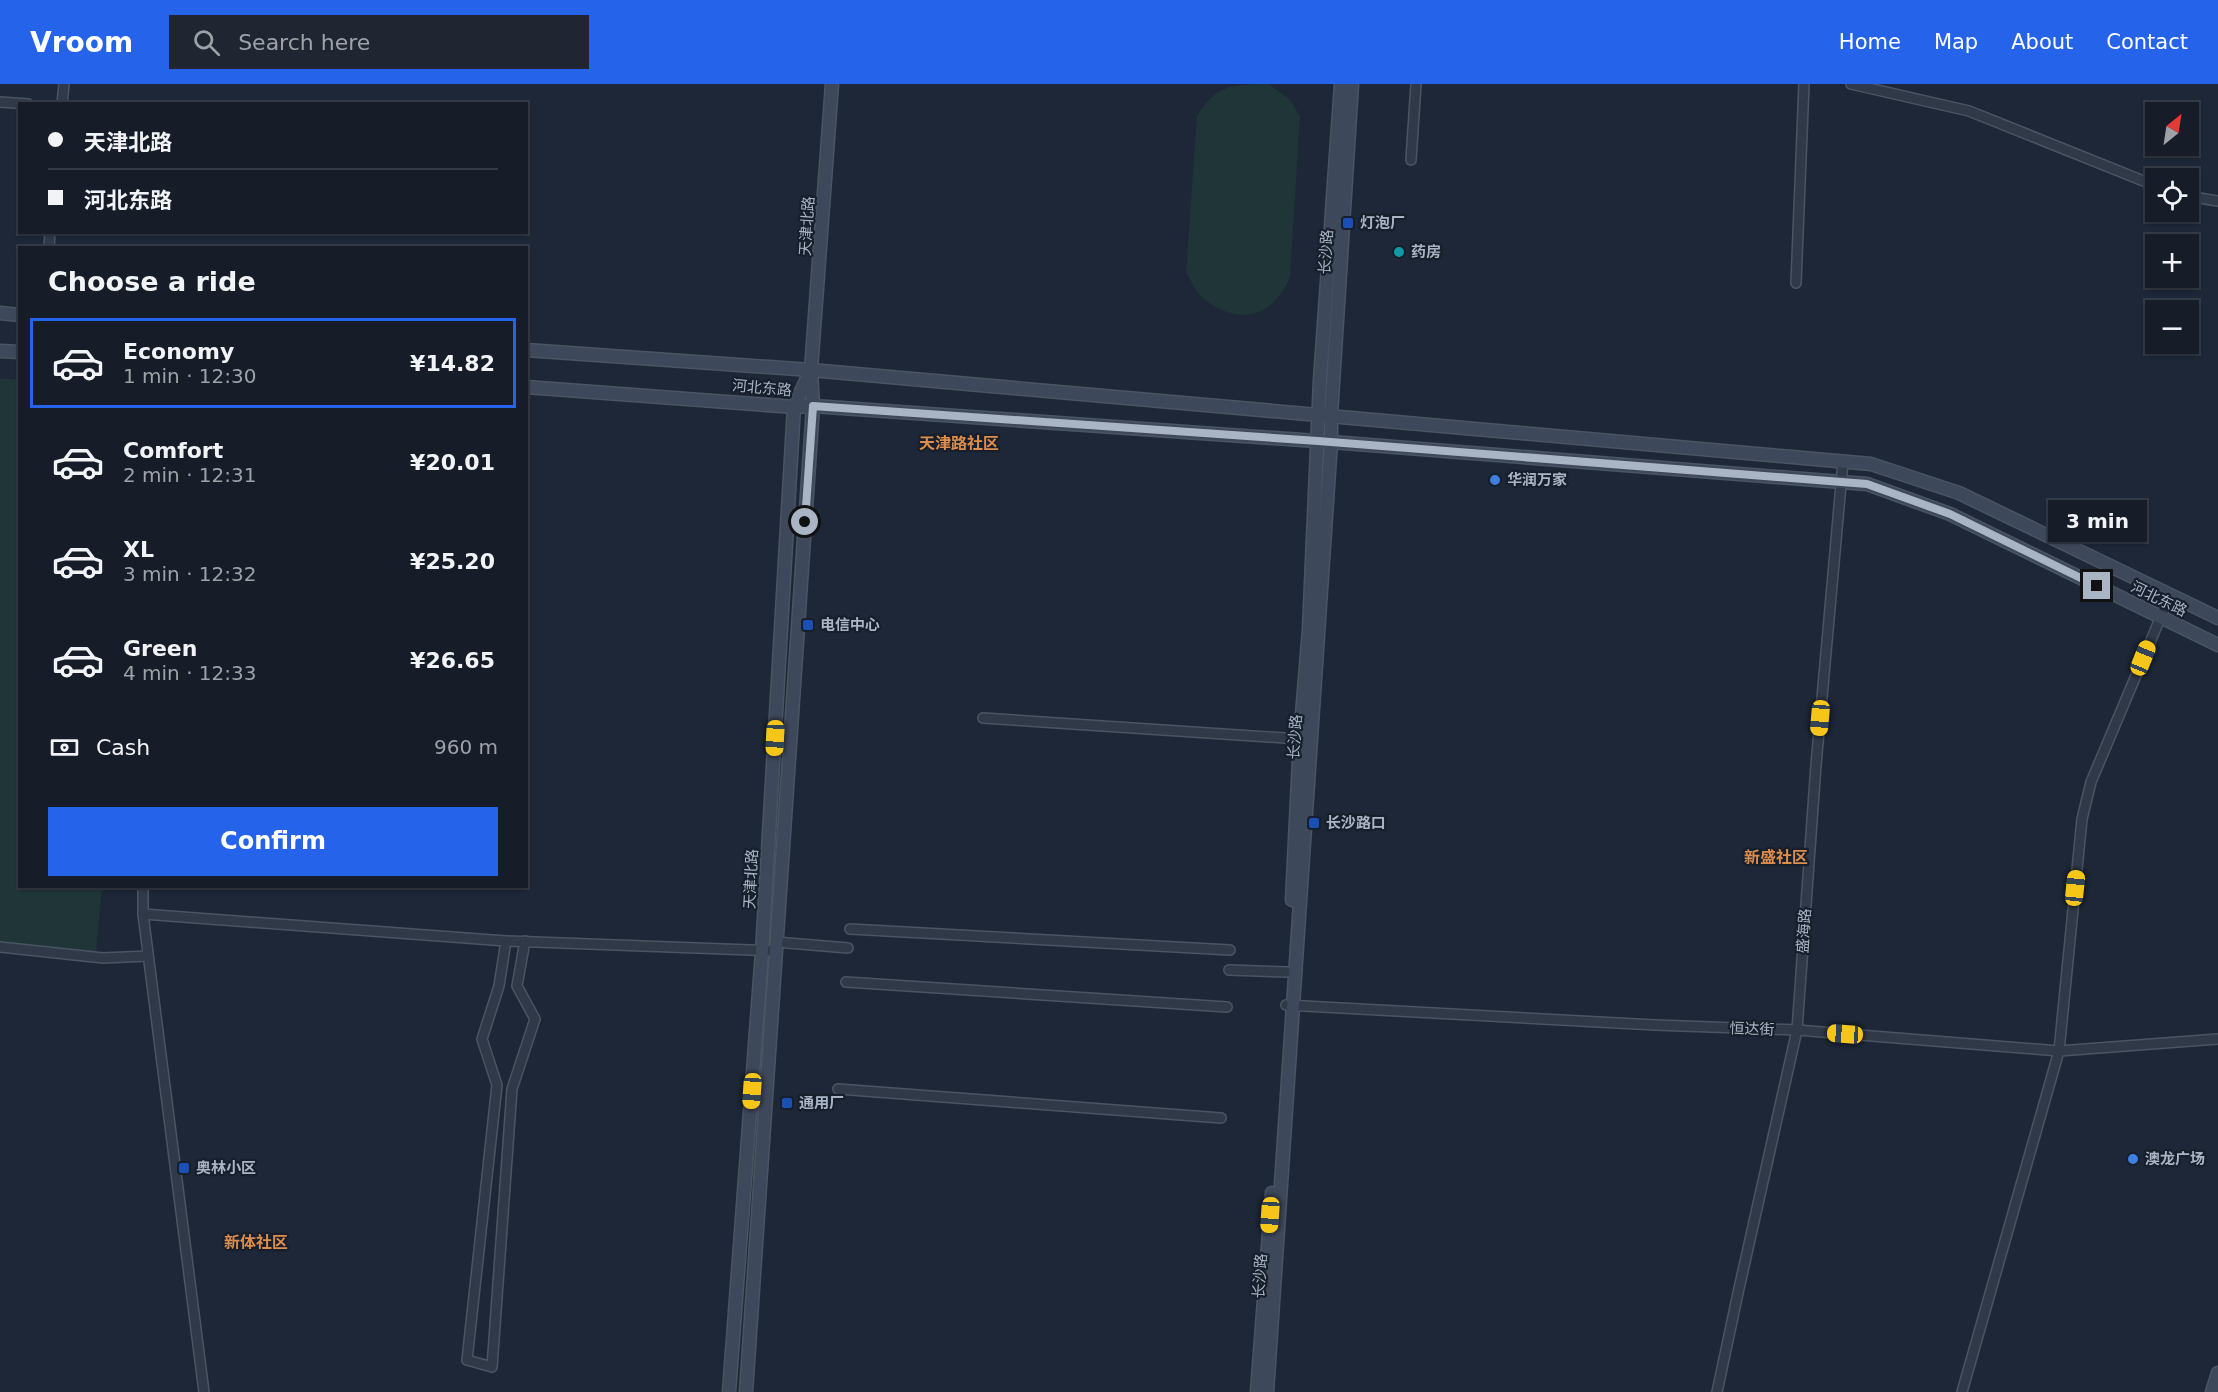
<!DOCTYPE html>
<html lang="en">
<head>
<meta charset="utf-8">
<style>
	:root { --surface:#161d29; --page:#1f2631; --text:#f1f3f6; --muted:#9ea2a8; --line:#353b46; --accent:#2563eb }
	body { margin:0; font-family:"DejaVu Sans","Noto Sans SC",sans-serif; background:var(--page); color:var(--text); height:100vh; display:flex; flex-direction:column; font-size:22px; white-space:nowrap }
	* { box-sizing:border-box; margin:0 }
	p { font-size:20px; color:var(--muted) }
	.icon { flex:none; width:33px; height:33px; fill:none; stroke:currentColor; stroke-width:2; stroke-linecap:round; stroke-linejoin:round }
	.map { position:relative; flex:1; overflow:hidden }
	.sheet { position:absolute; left:18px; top:162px; width:510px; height:642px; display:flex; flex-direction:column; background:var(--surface); border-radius:0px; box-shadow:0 2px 4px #0004,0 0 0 2px var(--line) }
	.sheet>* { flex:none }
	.guide { position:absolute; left:18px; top:18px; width:510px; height:132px; border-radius:0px; box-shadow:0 2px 4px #0004,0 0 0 2px var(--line); display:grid; align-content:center; height:132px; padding:0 30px; background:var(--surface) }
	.needle { width:39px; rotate:30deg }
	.controls { position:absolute; left:2145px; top:18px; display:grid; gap:12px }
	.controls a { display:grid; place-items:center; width:54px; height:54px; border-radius:0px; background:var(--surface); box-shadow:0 2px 4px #0004,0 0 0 2px var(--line); font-size:30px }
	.end { position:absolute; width:27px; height:27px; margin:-14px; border:8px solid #a9b4c5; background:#111; box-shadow:0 0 0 3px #111 }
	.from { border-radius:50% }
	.bubble { position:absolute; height:42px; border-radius:0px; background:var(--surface); box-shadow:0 2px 4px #0004,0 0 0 2px var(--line); font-size:20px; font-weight:800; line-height:42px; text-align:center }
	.car { position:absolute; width:18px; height:36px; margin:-18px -9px; border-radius:8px; box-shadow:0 0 4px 2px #0007; background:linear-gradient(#f5c518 24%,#345 0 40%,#f5c518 0 76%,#345 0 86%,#f5c518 0) }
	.guide b { display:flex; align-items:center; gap:21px; height:57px; font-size:22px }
	.guide b+b { border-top:2px solid var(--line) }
	.guide i { width:15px; height:15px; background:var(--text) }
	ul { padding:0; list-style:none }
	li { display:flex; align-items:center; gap:18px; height:90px; margin:0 12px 9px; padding:0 18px; border:3px solid transparent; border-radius:0px }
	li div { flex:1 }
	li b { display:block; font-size:22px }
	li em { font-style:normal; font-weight:800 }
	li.on { border-color:var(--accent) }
	li>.icon { width:54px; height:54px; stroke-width:1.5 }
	h2 { padding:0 30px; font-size:27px; line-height:72px }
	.pay { display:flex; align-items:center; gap:15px; height:66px; padding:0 30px; font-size:22px }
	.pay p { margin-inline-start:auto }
	.action { display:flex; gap:12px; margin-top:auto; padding:12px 30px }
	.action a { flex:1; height:69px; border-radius:0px; background:var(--accent); color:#fff; font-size:24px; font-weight:800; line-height:69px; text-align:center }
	header { display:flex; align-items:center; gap:36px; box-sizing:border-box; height:84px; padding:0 30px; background:var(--accent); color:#fff }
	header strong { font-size:28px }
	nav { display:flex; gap:33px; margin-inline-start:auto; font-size:21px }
	.search { width:420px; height:54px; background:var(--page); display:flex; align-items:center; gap:15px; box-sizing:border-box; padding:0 21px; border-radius:0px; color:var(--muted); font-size:22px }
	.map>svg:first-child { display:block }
	.green { fill:#1f3538 }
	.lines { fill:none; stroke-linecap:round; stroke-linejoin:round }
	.street-casing { stroke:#4b5462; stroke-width:12 }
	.secondary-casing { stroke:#4b5462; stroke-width:15 }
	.street { stroke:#303947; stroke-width:9 }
	.secondary { stroke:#3e485b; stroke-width:12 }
	.route { stroke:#a9b4c5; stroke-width:8 }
	.transit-dot { fill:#1a4fb4; stroke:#161f2b; stroke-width:2 }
	.culture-dot { fill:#0f9aa8; stroke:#161f2b; stroke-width:2 }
	.shop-dot { fill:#3f7fe0; stroke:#161f2b; stroke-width:2 }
	.labels { text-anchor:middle; stroke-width:4.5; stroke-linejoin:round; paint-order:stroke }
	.poi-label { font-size:15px; font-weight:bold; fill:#a9b4c5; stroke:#161f2b; text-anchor:start }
	.street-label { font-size:15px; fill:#a9b4c5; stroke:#161f2b }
	.neighbourhood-label { font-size:16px; font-weight:bold; fill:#dd8d4c; stroke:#161f2b }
</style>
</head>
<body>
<header>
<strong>Vroom</strong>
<div class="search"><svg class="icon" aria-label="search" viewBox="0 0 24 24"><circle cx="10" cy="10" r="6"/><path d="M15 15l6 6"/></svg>Search here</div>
<nav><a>Home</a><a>Map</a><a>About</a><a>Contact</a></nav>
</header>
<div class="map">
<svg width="2218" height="1308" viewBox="0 0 2218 1308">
	<rect width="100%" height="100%" fill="#1d2737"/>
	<g class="green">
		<path d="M1269,0L1290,16L1300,32L1290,193C1278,223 1252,241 1220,225C1212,221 1203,216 1197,208C1193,202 1190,194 1186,188L1197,32C1216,0 1234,0 1269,0Z"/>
		<polygon points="0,294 20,296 20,802 102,803 96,868 0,864"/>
	</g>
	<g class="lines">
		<g class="street-casing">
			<g id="street">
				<polyline points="1851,0 1969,27 2156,102"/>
				<polyline points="0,18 28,20"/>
				<polyline points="62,20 64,0"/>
				<polyline points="1411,76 1416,0"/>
				<polyline points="2188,112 2218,117"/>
				<polyline points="49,164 50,148"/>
				<polyline points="1796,199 1804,0"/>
				<polyline points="983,634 1300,655"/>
				<polyline points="143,802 143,830 204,1308"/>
				<polyline points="143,830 506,857 776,867"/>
				<polyline points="850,845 1230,866"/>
				<polyline points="506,857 499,902 482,955 497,1001 467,1276 492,1283 512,1005 535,935 517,902 525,857"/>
				<polyline points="776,858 848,864"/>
				<polyline points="0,863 103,874 148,872"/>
				<polyline points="1229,886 1288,888"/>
				<polyline points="846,898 1227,923"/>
				<polyline points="1286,921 1655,941 1797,946 2059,967 2218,955"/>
				<polyline points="838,1005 1221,1034"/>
				<polyline points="1717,1308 1738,1209 1797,946 1816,681 1843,378"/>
				<polyline points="1962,1308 2059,967 2082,735 2091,698 2170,511"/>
			</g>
		</g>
		<g class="secondary-casing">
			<g id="secondary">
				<polyline points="0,229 20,231"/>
				<polyline points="526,266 811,286 1871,380 1959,409 2218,534"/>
				<polyline points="0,267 20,268"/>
				<polyline points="526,303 794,323 813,322 1331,358 1867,400 1950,430 2218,561"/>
				<polyline points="1292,816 1300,655 1309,545 1320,296 1341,0"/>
				<polyline points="729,1308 762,868 794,323 809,290"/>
				<polyline points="746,1308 813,322 811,286 832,0"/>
				<polyline points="1257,1308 1272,1109"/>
				<polyline points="1267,1308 1331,358 1331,331 1352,0"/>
				<polyline points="2212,1308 2218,1289"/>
			</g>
		</g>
		<use href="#street" class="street"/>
		<use href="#secondary" class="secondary"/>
	</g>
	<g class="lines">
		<polyline class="route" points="805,438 813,322 1318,357 1867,400 1950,430 2097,502"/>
	</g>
	<g class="transit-dot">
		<rect x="1342" y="133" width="12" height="12" rx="3"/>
		<rect x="802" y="535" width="12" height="12" rx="3"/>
		<rect x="1308" y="733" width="12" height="12" rx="3"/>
		<rect x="781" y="1013" width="12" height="12" rx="3"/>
		<rect x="178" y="1078" width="12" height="12" rx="3"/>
	</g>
	<circle class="culture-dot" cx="1399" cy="168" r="6"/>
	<g class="shop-dot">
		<circle cx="1495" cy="396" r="6"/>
		<circle cx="2133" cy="1075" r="6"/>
	</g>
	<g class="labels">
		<g class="poi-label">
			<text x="1360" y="144">灯泡厂</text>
			<text x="1411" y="173">药房</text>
			<text x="1507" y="401">华润万家</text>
			<text x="820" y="546">电信中心</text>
			<text x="1326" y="744">长沙路口</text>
			<text x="799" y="1024">通用厂</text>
			<text x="2145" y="1080">澳龙广场</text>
			<text x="196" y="1089">奥林小区</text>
		</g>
		<g class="street-label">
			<text transform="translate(807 142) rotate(-86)" y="5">天津北路</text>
			<text transform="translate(1326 168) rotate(-86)" y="5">长沙路</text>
			<text transform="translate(762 304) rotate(5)" y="5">河北东路</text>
			<text transform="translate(2159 515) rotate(26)" y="5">河北东路</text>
			<text transform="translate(1295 653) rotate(-86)" y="5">长沙路</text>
			<text transform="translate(751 795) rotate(-87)" y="5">天津北路</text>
			<text transform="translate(1804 847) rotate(-86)" y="5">盛海路</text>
			<text transform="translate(1752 945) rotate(2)" y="5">恒达街</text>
			<text transform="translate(1260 1192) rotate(-86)" y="5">长沙路</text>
		</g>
		<g class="neighbourhood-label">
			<text x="959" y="365">天津路社区</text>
			<text x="1776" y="779">新盛社区</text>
			<text x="256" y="1164">新体社区</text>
		</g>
	</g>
</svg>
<div class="controls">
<a><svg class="needle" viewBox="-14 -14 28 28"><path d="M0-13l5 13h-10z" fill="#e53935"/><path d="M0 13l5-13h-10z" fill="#9ea2a8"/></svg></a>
<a><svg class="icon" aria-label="locate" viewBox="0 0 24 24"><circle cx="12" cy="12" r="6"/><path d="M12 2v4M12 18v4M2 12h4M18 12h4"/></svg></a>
<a>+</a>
<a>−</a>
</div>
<i class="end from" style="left:805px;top:438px"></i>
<i class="end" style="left:2097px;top:502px"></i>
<div class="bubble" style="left:2048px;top:416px;width:99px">3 min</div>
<i class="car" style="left:2143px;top:574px;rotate:22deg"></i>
<i class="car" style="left:1820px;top:634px;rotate:185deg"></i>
<i class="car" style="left:775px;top:654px;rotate:183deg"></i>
<i class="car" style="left:2075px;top:804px;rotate:6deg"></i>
<i class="car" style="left:1845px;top:950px;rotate:274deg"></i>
<i class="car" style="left:752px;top:1007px;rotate:184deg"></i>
<i class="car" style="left:1270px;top:1131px;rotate:184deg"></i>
<div class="guide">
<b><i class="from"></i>天津北路</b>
<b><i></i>河北东路</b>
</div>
<section class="sheet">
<h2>Choose a ride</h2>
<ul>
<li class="on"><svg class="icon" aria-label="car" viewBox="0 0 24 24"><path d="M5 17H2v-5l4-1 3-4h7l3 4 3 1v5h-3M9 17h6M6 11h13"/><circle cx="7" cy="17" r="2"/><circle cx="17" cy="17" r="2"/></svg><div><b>Economy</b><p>1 min · 12:30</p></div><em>¥14.82</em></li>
<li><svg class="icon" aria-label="car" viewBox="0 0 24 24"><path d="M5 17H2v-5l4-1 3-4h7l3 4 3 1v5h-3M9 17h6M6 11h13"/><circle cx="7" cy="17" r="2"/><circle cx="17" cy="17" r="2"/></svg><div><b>Comfort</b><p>2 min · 12:31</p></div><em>¥20.01</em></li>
<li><svg class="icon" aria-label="car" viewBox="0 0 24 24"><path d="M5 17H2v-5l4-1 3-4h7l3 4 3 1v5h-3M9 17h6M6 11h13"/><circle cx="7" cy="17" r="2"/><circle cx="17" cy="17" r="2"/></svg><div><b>XL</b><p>3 min · 12:32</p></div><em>¥25.20</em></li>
<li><svg class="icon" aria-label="car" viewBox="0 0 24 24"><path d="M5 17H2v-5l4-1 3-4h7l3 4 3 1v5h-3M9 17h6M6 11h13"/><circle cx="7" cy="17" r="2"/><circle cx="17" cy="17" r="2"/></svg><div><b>Green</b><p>4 min · 12:33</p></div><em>¥26.65</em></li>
</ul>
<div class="pay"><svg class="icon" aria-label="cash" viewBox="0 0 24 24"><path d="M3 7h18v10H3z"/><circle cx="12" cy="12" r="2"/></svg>Cash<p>960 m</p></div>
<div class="action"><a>Confirm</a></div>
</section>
</div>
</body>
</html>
